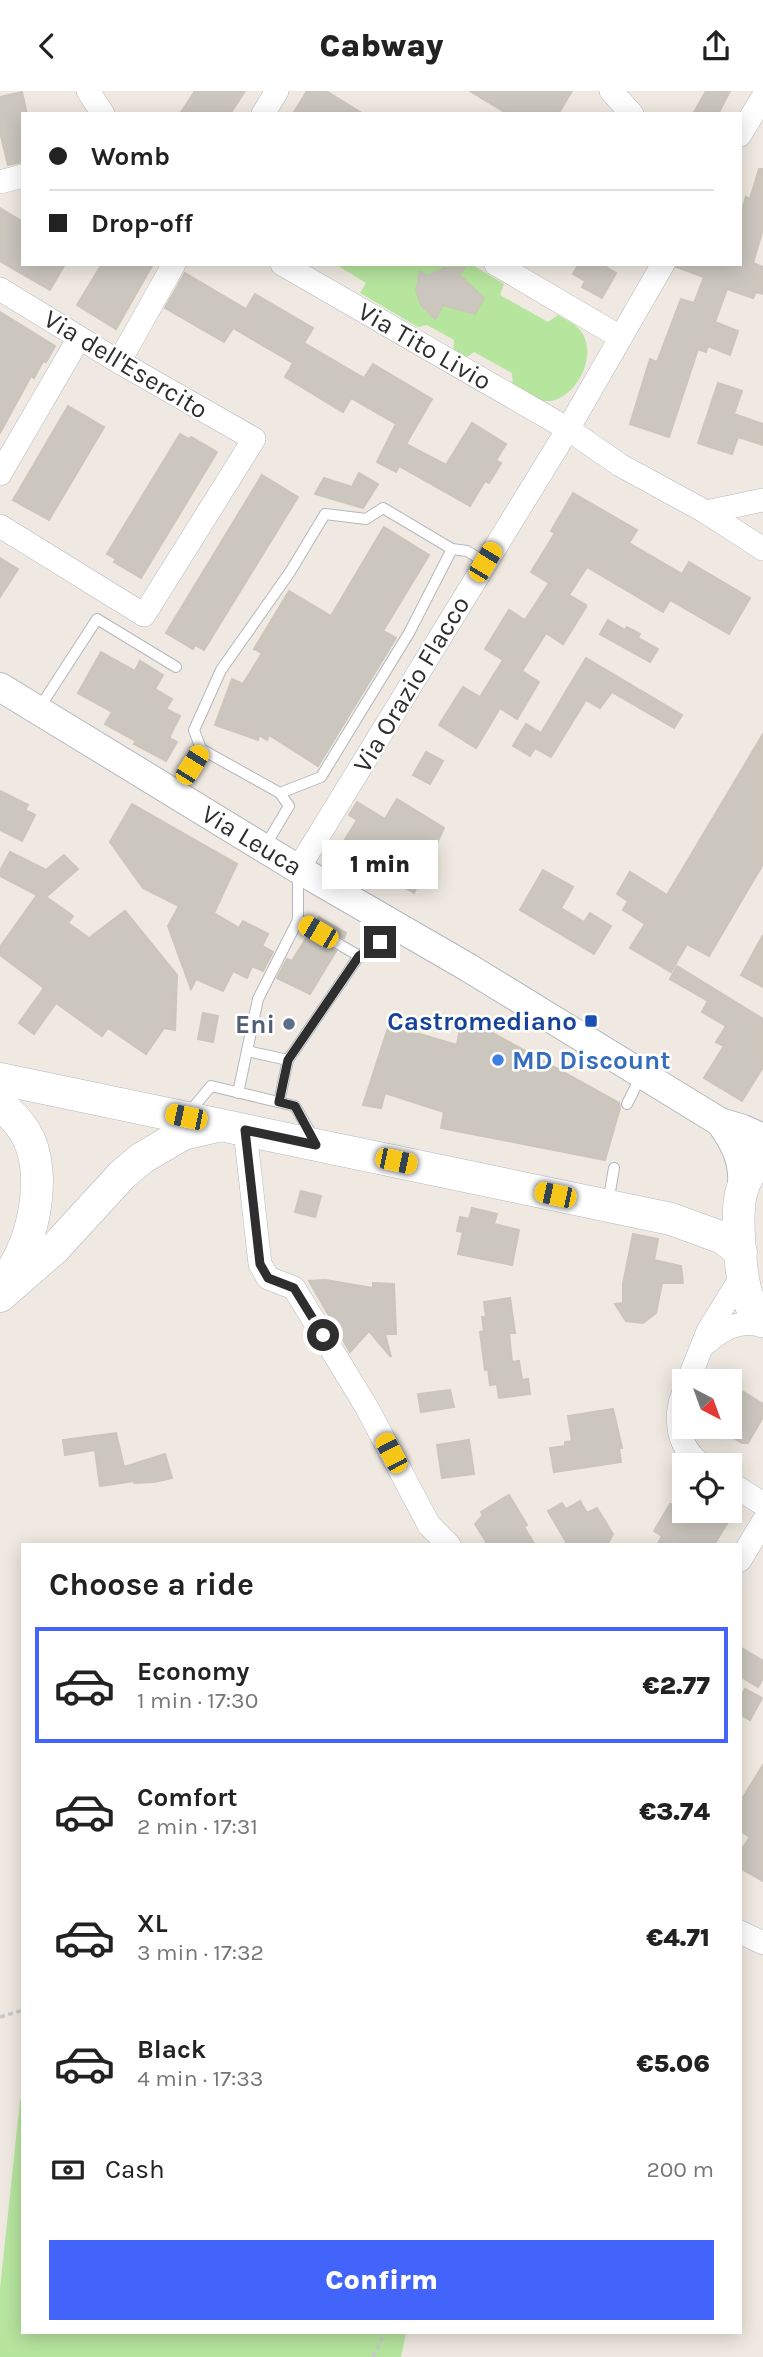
<!DOCTYPE html>
<html lang="en">
<head>
<meta charset="utf-8">
<style>
	:root { --surface:#fff; --page:#f2f2f2; --text:#222; --muted:#767676; --line:#e0e0e0; --accent:#4264fb }
	body { margin:0; font-family:Karla,sans-serif; background:var(--page); color:var(--text); height:100vh; display:flex; flex-direction:column; font-size:26px; white-space:nowrap }
	* { box-sizing:border-box; margin:0 }
	p { font-size:23px; color:var(--muted) }
	.icon { flex:none; width:38px; height:38px; fill:none; stroke:currentColor; stroke-width:2; stroke-linecap:round; stroke-linejoin:round }
	.map { position:relative; flex:1; overflow:hidden }
	.drawer { position:absolute; left:21px; top:1452px; width:721px; height:791px; display:flex; flex-direction:column; background:var(--surface); border-radius:0px; box-shadow:0 4px 18px #0003 }
	.drawer>* { flex:none }
	.hud { position:absolute; left:21px; top:21px; width:721px; height:154px; border-radius:0px; box-shadow:0 4px 18px #0003; display:grid; align-content:center; height:154px; padding:0 28px; background:var(--surface) }
	.needle { width:46px; rotate:139deg }
	.controls { position:absolute; left:672px; top:1278px; display:grid; gap:14px }
	.controls a { display:grid; place-items:center; width:70px; height:70px; border-radius:0px; background:var(--surface); box-shadow:0 4px 18px #0003; font-size:35px }
	.end { position:absolute; width:32px; height:32px; margin:-16px; border:9px solid #2e2e2e; background:#fff; box-shadow:0 0 0 4px #fff }
	.from { border-radius:50% }
	.bubble { position:absolute; height:49px; border-radius:0px; background:var(--surface); box-shadow:0 4px 18px #0003; font-size:23px; font-weight:800; line-height:49px; text-align:center }
	.car { position:absolute; width:21px; height:42px; margin:-21px -10px; border-radius:9px; box-shadow:0 0 5px 2px #0007; background:linear-gradient(#f5c518 24%,#345 0 40%,#f5c518 0 76%,#345 0 86%,#f5c518 0) }
	.hud b { display:flex; align-items:center; gap:24px; height:66px; font-size:26px }
	.hud b+b { border-top:2px solid var(--line) }
	.hud i { width:18px; height:18px; background:var(--text) }
	ul { padding:0; list-style:none }
	li { display:flex; align-items:center; gap:21px; height:116px; margin:0 14px 10px; padding:0 14px; border:4px solid transparent; border-radius:0px }
	li div { flex:1 }
	li b { display:block; font-size:26px }
	li em { font-style:normal; font-weight:800 }
	li.selected { border-color:var(--accent) }
	li>.icon { width:63px; height:63px; stroke-width:1.5 }
	h2 { padding:0 28px; font-size:32px; line-height:84px }
	.pay { display:flex; align-items:center; gap:18px; height:77px; padding:0 28px; font-size:26px }
	.pay p { margin-inline-start:auto }
	.button { display:flex; gap:14px; margin-top:auto; padding:14px 28px }
	.button a { flex:1; height:80px; border-radius:0px; background:var(--accent); color:#fff; font-size:28px; font-weight:800; line-height:80px; text-align:center }
	header { display:flex; justify-content:space-between; align-items:center; height:91px; padding:0 28px; background:var(--surface); font-size:32px; font-weight:800 }
	.map>svg:first-child { display:block }
	.green { fill:#b6e59e }
	.building { fill:#cbc7bf; stroke:#cbc5ba; stroke-width:2 }
	.lines { fill:none; stroke-linecap:round; stroke-linejoin:round }
	.service-casing { stroke:#b4b7c1; stroke-width:12 }
	.minor-casing { stroke:#b4b7c1; stroke-width:24 }
	.tertiary-casing { stroke:#b4b7c1; stroke-width:30 }
	.secondary-casing { stroke:#b4b7c1; stroke-width:33 }
	.path { stroke:#c9c9c9; stroke-width:3.5; stroke-dasharray:5 3.5; stroke-linecap:butt }
	.service { stroke:#fff; stroke-width:10 }
	.minor { stroke:#fff; stroke-width:23 }
	.tertiary { stroke:#fff; stroke-width:28 }
	.secondary { stroke:#fff; stroke-width:32 }
	.route { stroke:#2e2e2e; stroke-width:9 }
	.transit-dot { fill:#1a4fb4; stroke:#fff; stroke-width:2.5 }
	.service-dot { fill:#5c6f8a; stroke:#fff; stroke-width:2.5 }
	.shop-dot { fill:#3f7fe0; stroke:#fff; stroke-width:2.5 }
	.labels { text-anchor:middle; stroke-width:5; stroke-linejoin:round; paint-order:stroke }
	.street-label { font-size:26px; fill:#2e2e2e; stroke:#fff }
	.transit-label { font-size:26px; font-weight:bold; fill:#164399; stroke:#fff; text-anchor:end }
	.service-label { font-size:26px; font-weight:bold; fill:#4e5e75; stroke:#fff; text-anchor:end }
	.shop-label { font-size:26px; font-weight:bold; fill:#366cbe; stroke:#fff; text-anchor:start }
</style>
</head>
<body>
<header><svg class="icon" aria-label="back" viewBox="0 0 24 24"><path d="M15 5l-7 7 7 7"/></svg>Cabway<svg class="icon" aria-label="share" viewBox="0 0 24 24"><path d="M12 15V3M7 8l5-5 5 5M5 13v7h14v-7"/></svg></header>
<div class="map">
<svg width="763" height="2266" viewBox="0 0 763 2266">
	<rect width="100%" height="100%" fill="#efe9e1"/>
	<g class="green">
		<path d="M335,173H471L504,193L500,204L548,231L558,224C564,228 572,231 577,236C604,260 573,320 537,309C529,307 520,300 513,296L512,282L474,261L464,268L453,262L454,249L427,234L418,236L360,202L366,192Z"/>
		<polygon points="23,2000 23,2242 406,2242 401,2266 0,2266 0,2198 20,2010"/>
	</g>
	<g class="building">
		<polygon points="195,0 245,0 230,23 180,23"/>
		<polygon points="307,0 326,0 363,23 293,23"/>
		<polygon points="470,0 572,0 558,23 508,23"/>
		<polygon points="706,0 730,0 718,23 693,23"/>
		<polygon points="22,1 27,23 23,23 23,71 8,74 0,41 0,6"/>
		<polygon points="759,78 763,78 763,138 753,172 763,176 763,203 756,201 753,207 727,198 715,231 738,240 730,264 708,255 706,261 698,258 669,346 630,333 650,268 657,271 681,208 694,212 704,186 676,176 677,173 740,173 740,126 746,106 750,108"/>
		<polygon points="0,117 23,131 23,173 65,173 50,199 0,170"/>
		<polygon points="102,173 153,173 116,238 77,214"/>
		<polygon points="579,173 601,173 616,182 602,207 582,196 585,190 573,183"/>
		<polygon points="444,177 464,177 459,184 484,207 475,223 443,214 435,228 421,214 416,199 420,181 428,185"/>
		<polygon points="185,182 246,218 255,203 313,237 304,252 364,287 373,273 432,308 406,353 446,374 472,332 506,353 496,369 501,372 489,392 485,390 470,415 399,375 396,381 377,371 396,333 351,307 343,321 285,286 293,272 233,237 224,251 165,217"/>
		<polygon points="0,221 55,255 46,271 43,270 34,287 31,285 0,342"/>
		<polygon points="718,292 742,300 734,323 763,333 763,354 738,346 732,363 698,352"/>
		<polygon points="68,315 104,336 49,429 13,409"/>
		<polygon points="180,343 189,348 191,346 217,361 141,487 114,471 116,468 107,463"/>
		<polygon points="359,382 378,393 363,417 315,403 324,387 352,396"/>
		<polygon points="262,384 298,406 204,559 195,554 193,558 166,542"/>
		<polygon points="573,402 637,439 629,452 682,483 689,471 750,507 729,543 670,509 663,521 587,476 569,504 586,514 586,516 563,553 546,542 522,580 539,591 517,628 500,617 476,657 439,634 463,596 480,606 503,569 485,558 509,519 525,529 549,492 531,481 555,442 551,440"/>
		<polygon points="384,436 429,464 383,540 396,547 318,675 269,644 267,649 259,644 258,649 215,634 232,588 243,593 262,562 254,558 289,500 331,525"/>
		<polygon points="0,467 18,478 0,506"/>
		<polygon points="608,529 625,539 627,536 640,543 638,547 658,558 650,571 600,543"/>
		<polygon points="101,561 135,580 140,570 163,584 155,598 172,608 166,618 180,625 169,647 177,651 166,670 134,653 136,650 105,633 112,621 78,602"/>
		<polygon points="586,567 682,624 674,637 612,601 600,617 586,609 551,666 535,657 530,665 513,655 526,633 541,642"/>
		<polygon points="763,643 763,773 709,865 687,853 671,881 630,857 645,833 623,819 628,810 617,803 630,781 667,804"/>
		<polygon points="426,661 443,670 430,693 413,684"/>
		<polygon points="0,700 28,714 25,719 35,724 22,750 0,739"/>
		<polygon points="397,708 444,737 414,802 350,763 351,761 341,755 357,729 349,724 357,711 385,728"/>
		<polygon points="132,713 237,773 214,822 239,837 243,830 268,843 262,855 273,861 263,880 252,875 247,887 233,880 223,900 196,888 191,898 168,835 179,815 143,797 110,751"/>
		<polygon points="10,761 46,779 64,764 78,778 46,806 73,825 68,832 89,847 125,820 177,884 175,939 164,937 146,963 108,937 102,945 56,912 34,943 19,932 44,897 0,864 0,856 37,804 0,785 0,780"/>
		<polygon points="543,779 573,796 561,817 584,831 590,822 611,835 594,863 520,819"/>
		<polygon points="319,826 346,842 344,847 316,831"/>
		<polygon points="308,844 336,860 310,903 277,887 287,868 292,870"/>
		<polygon points="763,844 763,896 741,884"/>
		<polygon points="677,875 763,928 763,976 742,1010 704,987 724,955 716,951 726,935 702,921 708,910 670,888"/>
		<polygon points="203,922 218,925 213,951 198,948"/>
		<polygon points="462,925 619,1012 620,1017 605,1069 441,1037 444,1021 385,1002 381,1017 363,1014 389,934 457,954"/>
		<polygon points="301,1100 321,1105 315,1126 295,1121"/>
		<polygon points="472,1117 497,1123 494,1133 519,1139 512,1174 458,1163 463,1141 457,1140 460,1126 469,1128"/>
		<polygon points="633,1143 658,1148 654,1169 681,1175 683,1192 662,1192 656,1222 643,1232 626,1230 615,1213 623,1212 623,1193"/>
		<polygon points="325,1189 373,1197 373,1192 394,1193 396,1243 385,1243 391,1266 369,1240 350,1261 309,1190"/>
		<polygon points="510,1207 515,1242 509,1242 512,1271 519,1270 522,1289 528,1288 530,1303 499,1307 497,1293 490,1294 488,1278 485,1279 480,1241 484,1240 482,1226 486,1226 484,1211"/>
		<polygon points="450,1299 454,1316 421,1321 418,1303"/>
		<polygon points="742,1300 763,1313 763,1326 748,1352 742,1352 730,1345 730,1303"/>
		<polygon points="613,1318 622,1357 619,1357 621,1371 554,1381 550,1357 565,1355 565,1351 572,1350 568,1325"/>
		<polygon points="116,1342 124,1376 165,1363 172,1387 154,1391 134,1392 134,1390 100,1395 95,1359 65,1364 63,1349"/>
		<polygon points="469,1349 474,1383 442,1387 437,1354"/>
		<polygon points="509,1404 527,1434 524,1436 535,1454 488,1454 475,1433 483,1424 481,1421"/>
		<polygon points="580,1410 587,1422 597,1417 613,1443 607,1454 568,1454 548,1420 562,1412 566,1418"/>
		<polygon points="670,1413 681,1419 713,1419 729,1429 714,1454 657,1454 662,1445 654,1440"/>
		<polygon points="740,1556 763,1570 763,1587 758,1596 740,1585"/>
		<polygon points="745,1598 762,1607 750,1629 740,1623 740,1607"/>
		<polygon points="763,1674 763,1790 740,1777 740,1761 750,1746 740,1740 740,1711"/>
	</g>
	<g class="lines">
		<g class="service-casing">
			<g id="service">
				<polyline points="38,619 97,528 176,576"/>
				<polyline points="201,658 194,639 221,579 290,481 325,423 366,428 383,417 452,458 467,460 485,471"/>
				<polyline points="177,701 201,658 280,702 289,715 264,757"/>
				<polyline points="280,702 321,686 409,542 452,458"/>
				<polyline points="298,782 298,829 359,865 398,838"/>
				<polyline points="247,960 288,969"/>
				<polyline points="238,1002 258,908 298,829"/>
				<polyline points="279,1011 288,969 359,865"/>
				<polyline points="627,1013 642,983"/>
				<polyline points="187,1024 211,995 295,1015 314,1048"/>
				<polyline points="608,1112 614,1077"/>
			</g>
		</g>
		<g class="minor-casing">
			<g id="minor">
				<polyline points="88,0 103,23"/>
				<polyline points="611,0 632,23"/>
				<polyline points="263,23 277,0"/>
				<polyline points="740,44 763,6"/>
				<polyline points="0,91 23,85"/>
				<polyline points="282,173 568,338 620,374 706,421 763,458"/>
				<polyline points="496,173 620,246"/>
				<polyline points="0,198 119,271 254,348 144,524 0,435"/>
				<polyline points="119,271 174,173"/>
				<polyline points="0,383 79,247"/>
				<polyline points="706,421 763,409"/>
				<polyline points="298,778 568,338 663,173"/>
				<polyline points="245,1039 260,1173 268,1187 294,1197 366,1315 429,1434 449,1454"/>
				<path d="M704,1254C721,1239 740,1227 763,1235"/>
				<polyline points="688,1290 708,1240 737,1193 742,1179"/>
				<path d="M684,1300C673,1327 677,1356 702,1374"/>
				<polyline points="730,1392 763,1413"/>
				<polyline points="740,1469 763,1431"/>
				<polyline points="740,1841 763,1852"/>
			</g>
		</g>
		<g class="tertiary-casing">
			<g id="tertiary">
				<polyline points="0,596 298,778 469,877 720,1031 743,1038 763,1047"/>
				<path d="M720,1031C736,1054 744,1069 742,1098"/>
			</g>
		</g>
		<g class="secondary-casing">
			<g id="secondary">
				<polyline points="0,988 671,1128 723,1147 741,1161"/>
				<path d="M0,1013C9,1021 19,1031 25,1041C50,1081 33,1161 1,1193"/>
				<path d="M763,1068C752,1076 746,1086 742,1099C735,1120 740,1187 748,1207C751,1216 756,1224 763,1230"/>
				<polyline points="0,1205 54,1158 122,1084 142,1067 183,1043 218,1035"/>
			</g>
		</g>
		<g class="path">
			<polyline points="0,1926 23,1919"/>
			<polyline points="373,2266 385,2242"/>
		</g>
		<use href="#service" class="service"/>
		<use href="#minor" class="minor"/>
		<use href="#tertiary" class="tertiary"/>
		<use href="#secondary" class="secondary"/>
	</g>
	<g class="lines">
		<polyline class="route" points="323,1244 294,1197 268,1187 260,1173 245,1039 316,1054 295,1015 279,1011 288,969 359,865 380,851"/>
	</g>
	<rect class="transit-dot" x="584" y="923" width="14" height="14" rx="3.5"/>
	<circle class="service-dot" cx="289" cy="933" r="7"/>
	<circle class="shop-dot" cx="498" cy="969" r="7"/>
	<g class="labels">
		<g class="street-label">
			<text transform="translate(425 255) rotate(30)" y="9">Via Tito Livio</text>
			<text transform="translate(126 273) rotate(31)" y="9">Via dell'Esercito</text>
			<text transform="translate(411 593) rotate(-59)" y="9">Via Orazio Flacco</text>
			<text transform="translate(252 749) rotate(31)" y="9">Via Leuca</text>
		</g>
		<g class="transit-label">
			<text x="577" y="939">Castromediano</text>
		</g>
		<g class="service-label">
			<text x="275" y="942">Eni</text>
		</g>
		<g class="shop-label">
			<text x="512" y="978">MD Discount</text>
		</g>
	</g>
</svg>
<div class="controls">
<a><svg class="needle" viewBox="-14 -14 28 28"><path d="M0-13l5 13h-10z" fill="#e53935"/><path d="M0 13l5-13h-10z" fill="#767676"/></svg></a>
<a><svg class="icon" aria-label="locate" viewBox="0 0 24 24"><circle cx="12" cy="12" r="6"/><path d="M12 2v4M12 18v4M2 12h4M18 12h4"/></svg></a>
</div>
<i class="end from" style="left:323px;top:1244px"></i>
<i class="end" style="left:380px;top:851px"></i>
<div class="bubble" style="left:322px;top:749px;width:116px">1 min</div>
<i class="car" style="left:485px;top:471px;rotate:31deg"></i>
<i class="car" style="left:192px;top:674px;rotate:32deg"></i>
<i class="car" style="left:318px;top:841px;rotate:300deg"></i>
<i class="car" style="left:186px;top:1026px;rotate:282deg"></i>
<i class="car" style="left:396px;top:1070px;rotate:102deg"></i>
<i class="car" style="left:555px;top:1104px;rotate:282deg"></i>
<i class="car" style="left:391px;top:1362px;rotate:332deg"></i>
<div class="hud">
<b><i class="from"></i>Womb</b>
<b><i></i>Drop-off</b>
</div>
<section class="drawer">
<h2>Choose a ride</h2>
<ul>
<li class="selected"><svg class="icon" aria-label="car" viewBox="0 0 24 24"><path d="M5 17H2v-5l4-1 3-4h7l3 4 3 1v5h-3M9 17h6M6 11h13"/><circle cx="7" cy="17" r="2"/><circle cx="17" cy="17" r="2"/></svg><div><b>Economy</b><p>1 min · 17:30</p></div><em>€2.77</em></li>
<li><svg class="icon" aria-label="car" viewBox="0 0 24 24"><path d="M5 17H2v-5l4-1 3-4h7l3 4 3 1v5h-3M9 17h6M6 11h13"/><circle cx="7" cy="17" r="2"/><circle cx="17" cy="17" r="2"/></svg><div><b>Comfort</b><p>2 min · 17:31</p></div><em>€3.74</em></li>
<li><svg class="icon" aria-label="car" viewBox="0 0 24 24"><path d="M5 17H2v-5l4-1 3-4h7l3 4 3 1v5h-3M9 17h6M6 11h13"/><circle cx="7" cy="17" r="2"/><circle cx="17" cy="17" r="2"/></svg><div><b>XL</b><p>3 min · 17:32</p></div><em>€4.71</em></li>
<li><svg class="icon" aria-label="car" viewBox="0 0 24 24"><path d="M5 17H2v-5l4-1 3-4h7l3 4 3 1v5h-3M9 17h6M6 11h13"/><circle cx="7" cy="17" r="2"/><circle cx="17" cy="17" r="2"/></svg><div><b>Black</b><p>4 min · 17:33</p></div><em>€5.06</em></li>
</ul>
<div class="pay"><svg class="icon" aria-label="cash" viewBox="0 0 24 24"><path d="M3 7h18v10H3z"/><circle cx="12" cy="12" r="2"/></svg>Cash<p>200 m</p></div>
<div class="button"><a>Confirm</a></div>
</section>
</div>
</body>
</html>
